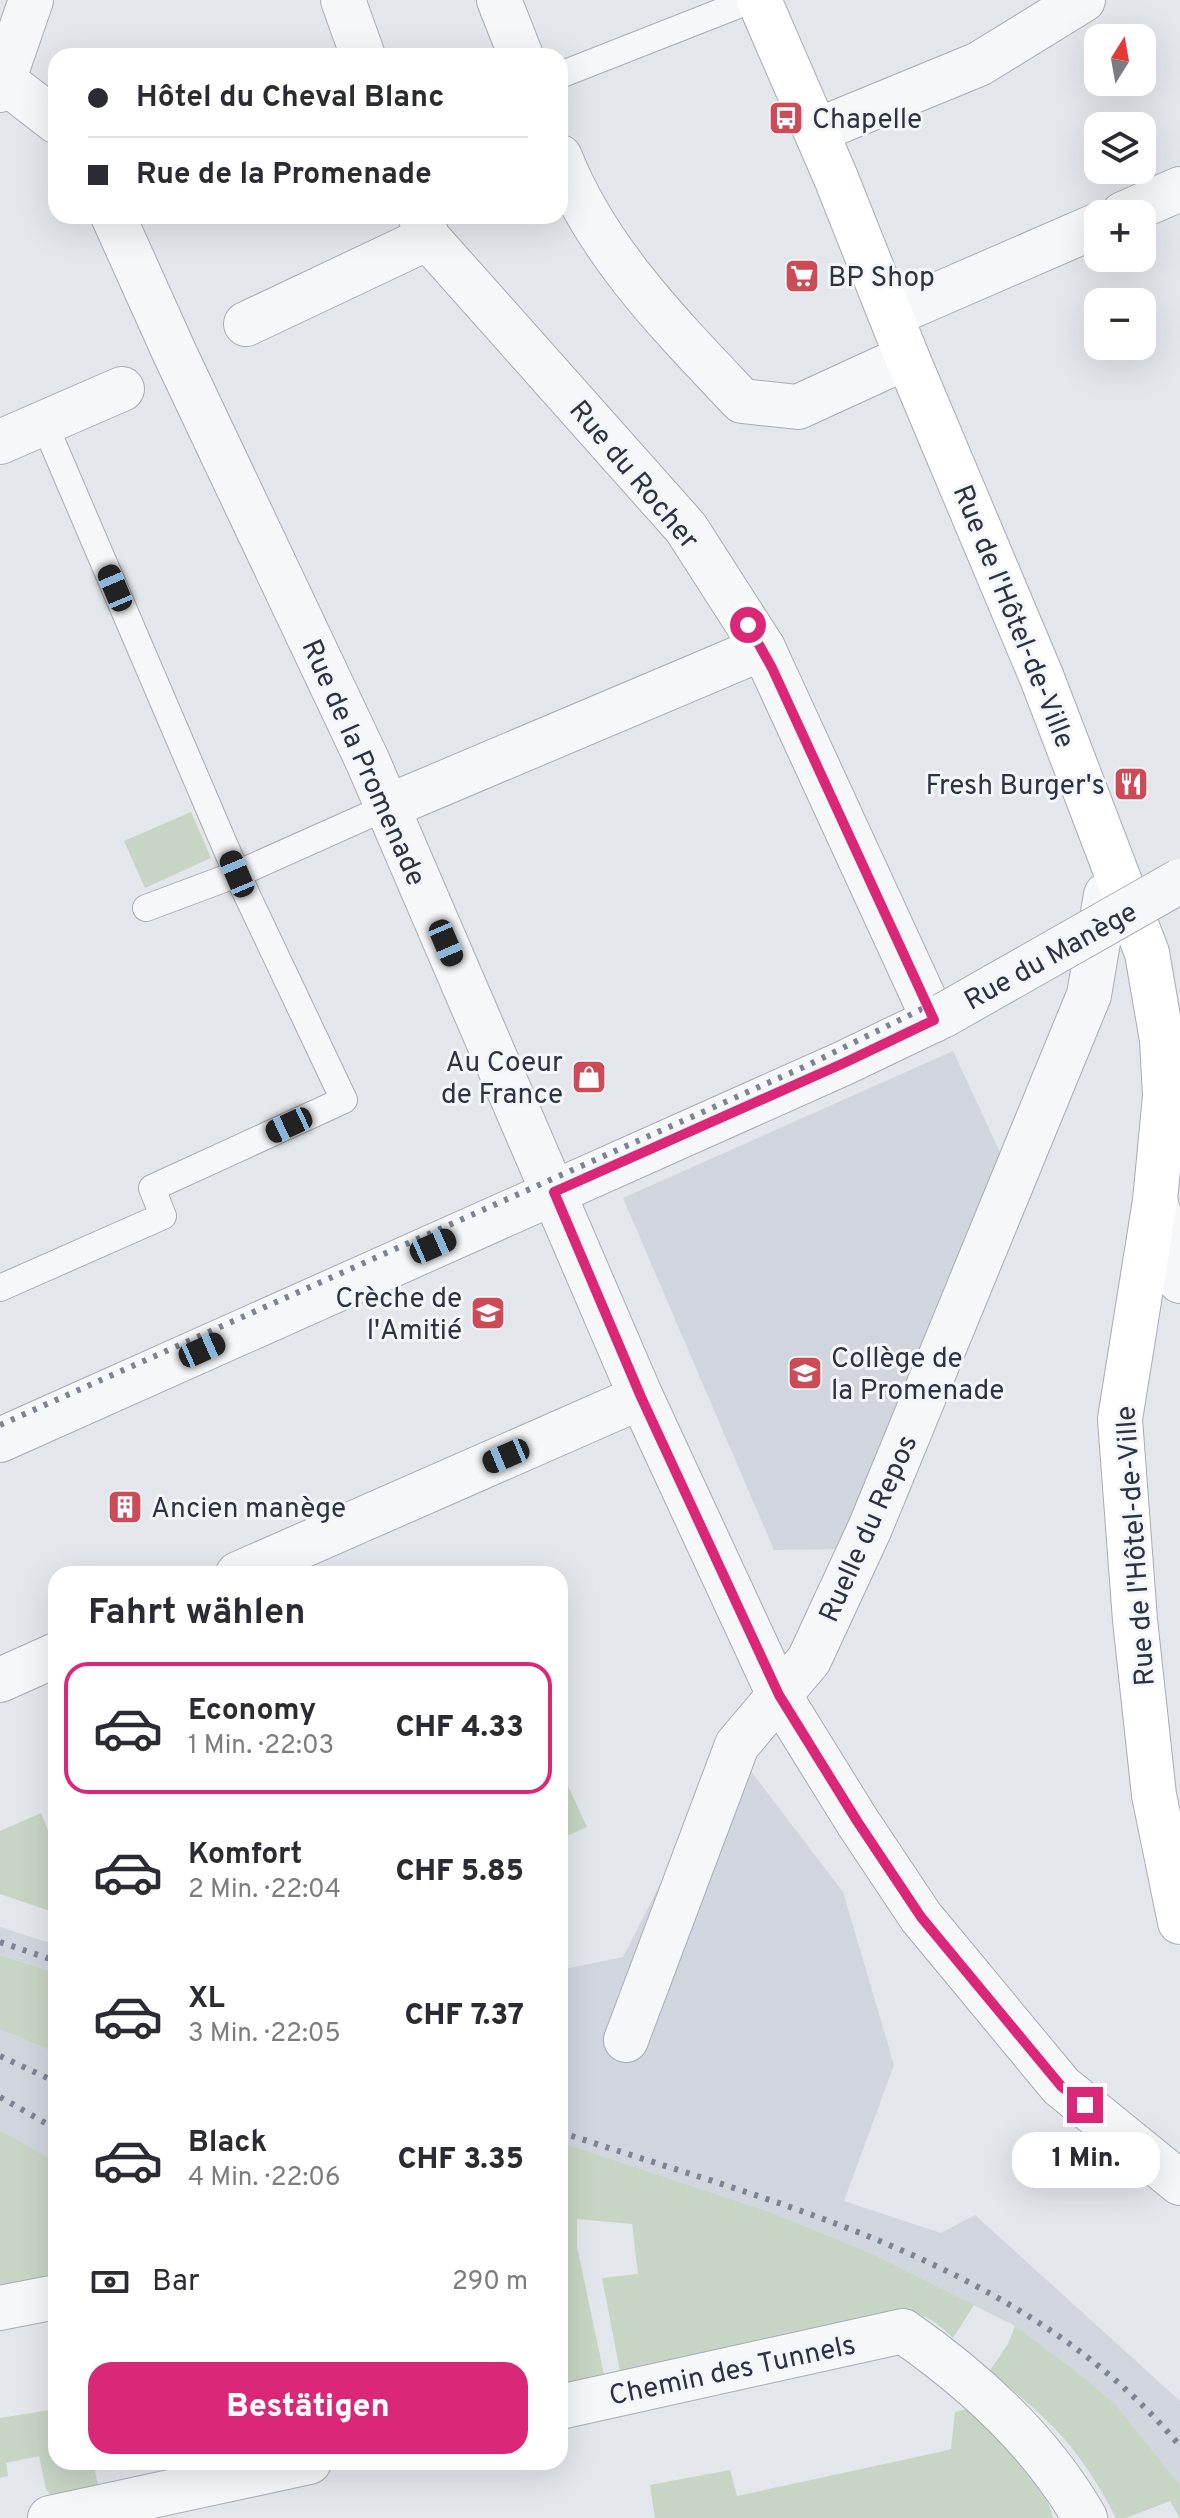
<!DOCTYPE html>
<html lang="de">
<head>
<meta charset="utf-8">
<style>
	:root { --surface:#fff; --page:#f7f7f7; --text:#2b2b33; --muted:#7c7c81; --line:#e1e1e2; --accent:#db2777 }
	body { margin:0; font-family:Overpass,sans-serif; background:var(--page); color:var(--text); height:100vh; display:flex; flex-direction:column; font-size:30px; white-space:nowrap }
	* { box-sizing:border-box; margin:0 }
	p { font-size:26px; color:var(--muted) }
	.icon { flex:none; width:44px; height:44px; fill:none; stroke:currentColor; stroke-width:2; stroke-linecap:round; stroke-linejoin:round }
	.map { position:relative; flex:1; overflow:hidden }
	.drawer { position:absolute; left:48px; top:1566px; width:520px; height:904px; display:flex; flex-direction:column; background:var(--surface); border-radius:24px; box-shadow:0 8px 32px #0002 }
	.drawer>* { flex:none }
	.top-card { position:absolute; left:48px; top:48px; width:520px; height:176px; border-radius:24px; box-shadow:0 8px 32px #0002; display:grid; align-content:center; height:176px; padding:0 40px; background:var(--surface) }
	.needle { width:52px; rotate:11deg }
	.buttons { position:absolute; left:1084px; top:24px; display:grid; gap:16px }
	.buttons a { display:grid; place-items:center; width:72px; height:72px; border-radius:16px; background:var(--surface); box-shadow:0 8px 32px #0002; font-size:40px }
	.end { position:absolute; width:36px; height:36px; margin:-18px; border:10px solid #db2777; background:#fff; box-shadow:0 0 0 4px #fff }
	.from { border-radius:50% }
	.bubble { position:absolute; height:56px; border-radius:24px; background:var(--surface); box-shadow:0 8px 32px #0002; font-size:26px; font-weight:800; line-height:56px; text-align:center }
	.car { position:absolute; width:24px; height:48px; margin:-24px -12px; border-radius:10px; box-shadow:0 0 6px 2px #0007; background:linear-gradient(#222 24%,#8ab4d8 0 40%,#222 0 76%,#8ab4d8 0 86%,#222 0) }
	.top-card b { display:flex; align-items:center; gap:28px; height:76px; font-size:30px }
	.top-card b+b { border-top:2px solid var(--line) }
	.top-card i { width:20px; height:20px; background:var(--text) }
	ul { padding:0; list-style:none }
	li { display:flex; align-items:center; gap:24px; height:132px; margin:0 16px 12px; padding:0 24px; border:4px solid transparent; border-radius:24px }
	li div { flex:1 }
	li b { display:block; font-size:30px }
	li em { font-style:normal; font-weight:800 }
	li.active { border-color:var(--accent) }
	li>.icon { width:72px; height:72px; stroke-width:1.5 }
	h2 { padding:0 40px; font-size:36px; line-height:96px }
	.pay { display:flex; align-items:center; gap:20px; height:88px; padding:0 40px; font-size:30px }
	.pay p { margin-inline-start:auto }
	.button { display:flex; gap:16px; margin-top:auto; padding:16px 40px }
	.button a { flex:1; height:92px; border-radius:24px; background:var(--accent); color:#fff; font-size:32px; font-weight:800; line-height:92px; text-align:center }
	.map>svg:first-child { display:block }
	.built { fill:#d1d5dd }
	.green { fill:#c7d5c4 }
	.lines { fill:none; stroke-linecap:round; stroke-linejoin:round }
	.service-casing { stroke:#a8acb5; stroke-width:28 }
	.minor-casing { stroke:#a8acb5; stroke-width:46 }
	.secondary-casing { stroke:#a8acb5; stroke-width:46 }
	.service { stroke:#f6f7f9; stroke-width:26 }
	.minor { stroke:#f6f7f9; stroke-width:44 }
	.secondary { stroke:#fff; stroke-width:44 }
	.rail { stroke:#7c8494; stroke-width:6; stroke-dasharray:4 8; stroke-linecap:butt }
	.minor-bridge-casing { stroke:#a8acb5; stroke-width:46; stroke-linecap:butt }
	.minor-bridge { stroke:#f6f7f9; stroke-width:44 }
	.route { stroke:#db2777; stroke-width:10 }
	.labels { text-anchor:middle; stroke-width:6; stroke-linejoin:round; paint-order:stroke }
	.poi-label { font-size:28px; fill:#2b3243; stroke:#f3f5f8; text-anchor:start }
	.street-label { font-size:28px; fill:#2b3243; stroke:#f3f5f8 }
</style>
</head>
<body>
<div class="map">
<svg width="1180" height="2518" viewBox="0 0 1180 2518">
	<rect width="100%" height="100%" fill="#e3e6eb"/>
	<g class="built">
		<polygon points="953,1051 1004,1161 837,1549 774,1550 623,1198"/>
		<polygon points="731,1745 843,1892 894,2065 844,2201 941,2233 975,2215 1180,2401 1180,2485 1116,2405 1015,2326 875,2255 773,2213 560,2142 560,1970 623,1957"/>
		<polygon points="0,1927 56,1945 56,1973 0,1955"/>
		<polygon points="0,2029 56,2053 56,2162 0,2130"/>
	</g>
	<g class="green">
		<polygon points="191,812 211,858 145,888 124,841"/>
		<polygon points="560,1769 587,1827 560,1839"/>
		<polygon points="41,1813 50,1835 56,1833 56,1913 0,1894 0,1831"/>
		<polygon points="0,1955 56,1973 56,2053 0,2029"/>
		<polygon points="0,2130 56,2162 56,2215 52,2214 56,2228 56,2281 0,2290"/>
		<path d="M560,2142L773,2213L875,2255L974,2305L953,2338C936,2321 923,2312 898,2312L620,2371L602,2278L638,2274L632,2224L577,2219V2247L605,2379L560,2388Z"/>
		<path d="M1015,2326L1079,2374L1116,2405L1180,2485V2518L1170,2501L1126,2518H1116C1081,2450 1050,2418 989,2372L1008,2344Z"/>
		<polygon points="56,2409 56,2462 93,2462 98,2485 52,2496 46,2489 39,2456 6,2463 8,2476 0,2478 0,2418"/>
		<path d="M968,2409C1001,2442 1041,2471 1053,2518H655L650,2485L730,2470L737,2496L940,2452L951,2449L955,2412Z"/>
	</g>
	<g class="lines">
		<g class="service-casing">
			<g id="service">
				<polyline points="560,75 751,0"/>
				<polyline points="146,908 237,874 387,807"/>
				<polyline points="0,1288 163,1216 152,1188 344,1100 237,874 44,423"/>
			</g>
		</g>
		<g class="minor-casing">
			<g id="minor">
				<polyline points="343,0 363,56"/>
				<polyline points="499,0 521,56"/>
				<polyline points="3,80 56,121"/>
				<polyline points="0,90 31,0"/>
				<polyline points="816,131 979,64 1083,0"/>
				<path d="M560,157C597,252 673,328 742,401L798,407L907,357"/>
				<polyline points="1123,214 1180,189"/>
				<polyline points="113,216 176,356 368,762 641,1397 779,1695 857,1821 921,1917 1061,2086 1180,2183"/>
				<polyline points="420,216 428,238 686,528 763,648 934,1020"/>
				<polyline points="891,315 1098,225"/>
				<polyline points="246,324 428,238"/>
				<polyline points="0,442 122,389"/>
				<polyline points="387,807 763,648"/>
				<polyline points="1155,1201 1180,1281"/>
				<polyline points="0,1440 844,1063 944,1015"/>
				<polyline points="238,1574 641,1397"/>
				<polyline points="0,1680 56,1655"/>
				<polyline points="626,2040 737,1745 809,1660 870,1528 1089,995 1106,895"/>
				<polyline points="0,2308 56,2297"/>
				<path d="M560,2407L903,2331C975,2381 1041,2441 1085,2518"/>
				<polyline points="50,2518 309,2462"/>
			</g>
		</g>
		<g class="secondary-casing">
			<polyline id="secondary" points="759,0 836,178 907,357 1042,678 1147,953 1162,1040 1165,1096 1155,1201 1120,1419 1135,1620 1154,1795 1180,1922"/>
		</g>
		<use href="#service" class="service"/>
		<use href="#minor" class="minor"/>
		<use href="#secondary" class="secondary"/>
		<g class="rail">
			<polyline points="0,1425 806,1066 928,1006 1180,865"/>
			<polyline points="0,1942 56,1961"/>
			<polyline points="0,2056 56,2082"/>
			<polyline points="0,2097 56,2129"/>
			<path d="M560,2132C779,2205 1025,2261 1180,2446"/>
		</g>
		<g class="minor-bridge-casing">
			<polyline id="minor-bridge" points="944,1015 1180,881"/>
		</g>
		<use href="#minor-bridge" class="minor-bridge"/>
	</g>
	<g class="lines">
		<polyline class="route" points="748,625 772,668 934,1020 844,1063 554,1192 641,1397 779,1695 857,1821 921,1917 1061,2086 1085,2105"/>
	</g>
	<defs>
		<g id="bus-square" transform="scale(1.8)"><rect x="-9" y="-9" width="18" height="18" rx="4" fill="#cd4b57" stroke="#f3f5f8"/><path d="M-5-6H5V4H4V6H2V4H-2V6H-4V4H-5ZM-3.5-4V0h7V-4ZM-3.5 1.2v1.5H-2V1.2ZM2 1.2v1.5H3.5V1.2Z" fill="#fff"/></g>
		<g id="supermarket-square" transform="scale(1.8)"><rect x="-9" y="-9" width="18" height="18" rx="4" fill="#cd4b57" stroke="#f3f5f8"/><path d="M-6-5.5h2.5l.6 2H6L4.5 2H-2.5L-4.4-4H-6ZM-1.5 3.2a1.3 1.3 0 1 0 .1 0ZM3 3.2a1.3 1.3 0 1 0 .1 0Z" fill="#fff"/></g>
		<g id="restaurant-square" transform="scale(1.8)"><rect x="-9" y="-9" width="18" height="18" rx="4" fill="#cd4b57" stroke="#f3f5f8"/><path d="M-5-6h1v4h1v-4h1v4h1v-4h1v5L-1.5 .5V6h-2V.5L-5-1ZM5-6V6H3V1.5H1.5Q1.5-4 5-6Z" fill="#fff"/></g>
		<g id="shop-square" transform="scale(1.8)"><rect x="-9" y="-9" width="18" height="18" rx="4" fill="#cd4b57" stroke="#f3f5f8"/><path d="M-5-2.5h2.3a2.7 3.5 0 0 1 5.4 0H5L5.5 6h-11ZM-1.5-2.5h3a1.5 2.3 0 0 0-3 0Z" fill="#fff"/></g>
		<g id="school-square" transform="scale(1.8)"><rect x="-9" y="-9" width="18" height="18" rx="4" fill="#cd4b57" stroke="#f3f5f8"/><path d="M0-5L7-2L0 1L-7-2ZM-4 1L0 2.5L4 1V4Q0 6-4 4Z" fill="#fff"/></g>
		<g id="building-square" transform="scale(1.8)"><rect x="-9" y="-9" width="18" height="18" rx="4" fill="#cd4b57" stroke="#f3f5f8"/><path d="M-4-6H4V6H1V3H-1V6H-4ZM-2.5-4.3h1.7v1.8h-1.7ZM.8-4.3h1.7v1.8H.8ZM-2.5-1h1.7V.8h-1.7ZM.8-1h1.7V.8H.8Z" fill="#fff"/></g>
	</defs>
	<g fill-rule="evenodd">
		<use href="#bus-square" x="786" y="118"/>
		<use href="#supermarket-square" x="802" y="276"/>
		<use href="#restaurant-square" x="1131" y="784"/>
		<use href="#shop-square" x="589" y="1077"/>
		<use href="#school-square" x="488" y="1313"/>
		<use href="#school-square" x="805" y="1373"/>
		<use href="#building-square" x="125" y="1507"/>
	</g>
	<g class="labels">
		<g class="poi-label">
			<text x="812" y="128">Chapelle</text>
			<text x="828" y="286">BP Shop</text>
			<text x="1105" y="794" text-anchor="end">Fresh Burger's</text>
			<text x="563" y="1071" text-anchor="end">Au Coeur<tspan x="563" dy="32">de France</tspan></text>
			<text x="462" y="1307" text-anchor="end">Crèche de<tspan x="462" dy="32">l'Amitié</tspan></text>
			<text x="831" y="1367">Collège de<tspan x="831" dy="32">la Promenade</tspan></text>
			<text x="151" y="1517">Ancien manège</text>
		</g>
		<g class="street-label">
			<text transform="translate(635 474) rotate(50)" y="10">Rue du Rocher</text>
			<text transform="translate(1015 616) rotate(68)" y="10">Rue de l'Hôtel-de-Ville</text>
			<text transform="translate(365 762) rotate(66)" y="10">Rue de la Promenade</text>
			<text transform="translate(1050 955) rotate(-29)" y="10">Rue du Manège</text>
			<text transform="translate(867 1528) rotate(-66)" y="10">Ruelle du Repos</text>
			<text transform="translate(1134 1546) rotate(-94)" y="10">Rue de l'Hôtel-de-Ville</text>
			<text transform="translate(732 2369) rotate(-12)" y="10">Chemin des Tunnels</text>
		</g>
	</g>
</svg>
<div class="buttons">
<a><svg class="needle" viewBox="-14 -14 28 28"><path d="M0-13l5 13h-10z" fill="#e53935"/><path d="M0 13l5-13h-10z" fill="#7c7c81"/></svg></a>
<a><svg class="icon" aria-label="layers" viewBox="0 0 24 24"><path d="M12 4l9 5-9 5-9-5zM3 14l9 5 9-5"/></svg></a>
<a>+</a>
<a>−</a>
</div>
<i class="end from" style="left:748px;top:625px"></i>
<i class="end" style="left:1085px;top:2105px"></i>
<div class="bubble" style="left:1012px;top:2132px;width:148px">1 Min.</div>
<i class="car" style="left:115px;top:588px;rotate:337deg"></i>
<i class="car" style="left:237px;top:874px;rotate:337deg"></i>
<i class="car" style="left:446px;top:943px;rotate:157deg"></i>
<i class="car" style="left:289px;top:1125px;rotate:245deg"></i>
<i class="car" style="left:433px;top:1246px;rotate:66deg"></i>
<i class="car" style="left:202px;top:1350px;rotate:66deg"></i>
<i class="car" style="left:506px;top:1456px;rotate:247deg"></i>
<div class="top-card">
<b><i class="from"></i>Hôtel du Cheval Blanc</b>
<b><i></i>Rue de la Promenade</b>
</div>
<section class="drawer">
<h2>Fahrt wählen</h2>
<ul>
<li class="active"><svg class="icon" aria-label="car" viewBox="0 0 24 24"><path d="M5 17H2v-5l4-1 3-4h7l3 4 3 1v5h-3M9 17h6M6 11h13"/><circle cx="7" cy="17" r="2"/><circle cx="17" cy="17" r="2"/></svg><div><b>Economy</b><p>1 Min. · 22:03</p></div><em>CHF 4.33</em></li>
<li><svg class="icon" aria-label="car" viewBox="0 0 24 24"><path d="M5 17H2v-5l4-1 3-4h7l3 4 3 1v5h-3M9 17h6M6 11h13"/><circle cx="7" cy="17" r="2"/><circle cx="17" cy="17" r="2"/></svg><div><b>Komfort</b><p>2 Min. · 22:04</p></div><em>CHF 5.85</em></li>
<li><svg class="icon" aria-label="car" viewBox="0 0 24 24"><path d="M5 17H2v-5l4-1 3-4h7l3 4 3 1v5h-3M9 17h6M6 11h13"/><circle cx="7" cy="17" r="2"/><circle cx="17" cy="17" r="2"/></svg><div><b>XL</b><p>3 Min. · 22:05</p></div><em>CHF 7.37</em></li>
<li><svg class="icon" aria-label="car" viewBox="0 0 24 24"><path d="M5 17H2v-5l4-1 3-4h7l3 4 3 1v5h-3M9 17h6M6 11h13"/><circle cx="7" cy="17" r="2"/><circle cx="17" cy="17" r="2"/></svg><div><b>Black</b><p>4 Min. · 22:06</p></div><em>CHF 3.35</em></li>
</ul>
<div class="pay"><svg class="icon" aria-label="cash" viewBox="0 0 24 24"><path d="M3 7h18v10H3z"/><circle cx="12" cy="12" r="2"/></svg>Bar<p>290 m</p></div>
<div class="button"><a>Bestätigen</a></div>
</section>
</div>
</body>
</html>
